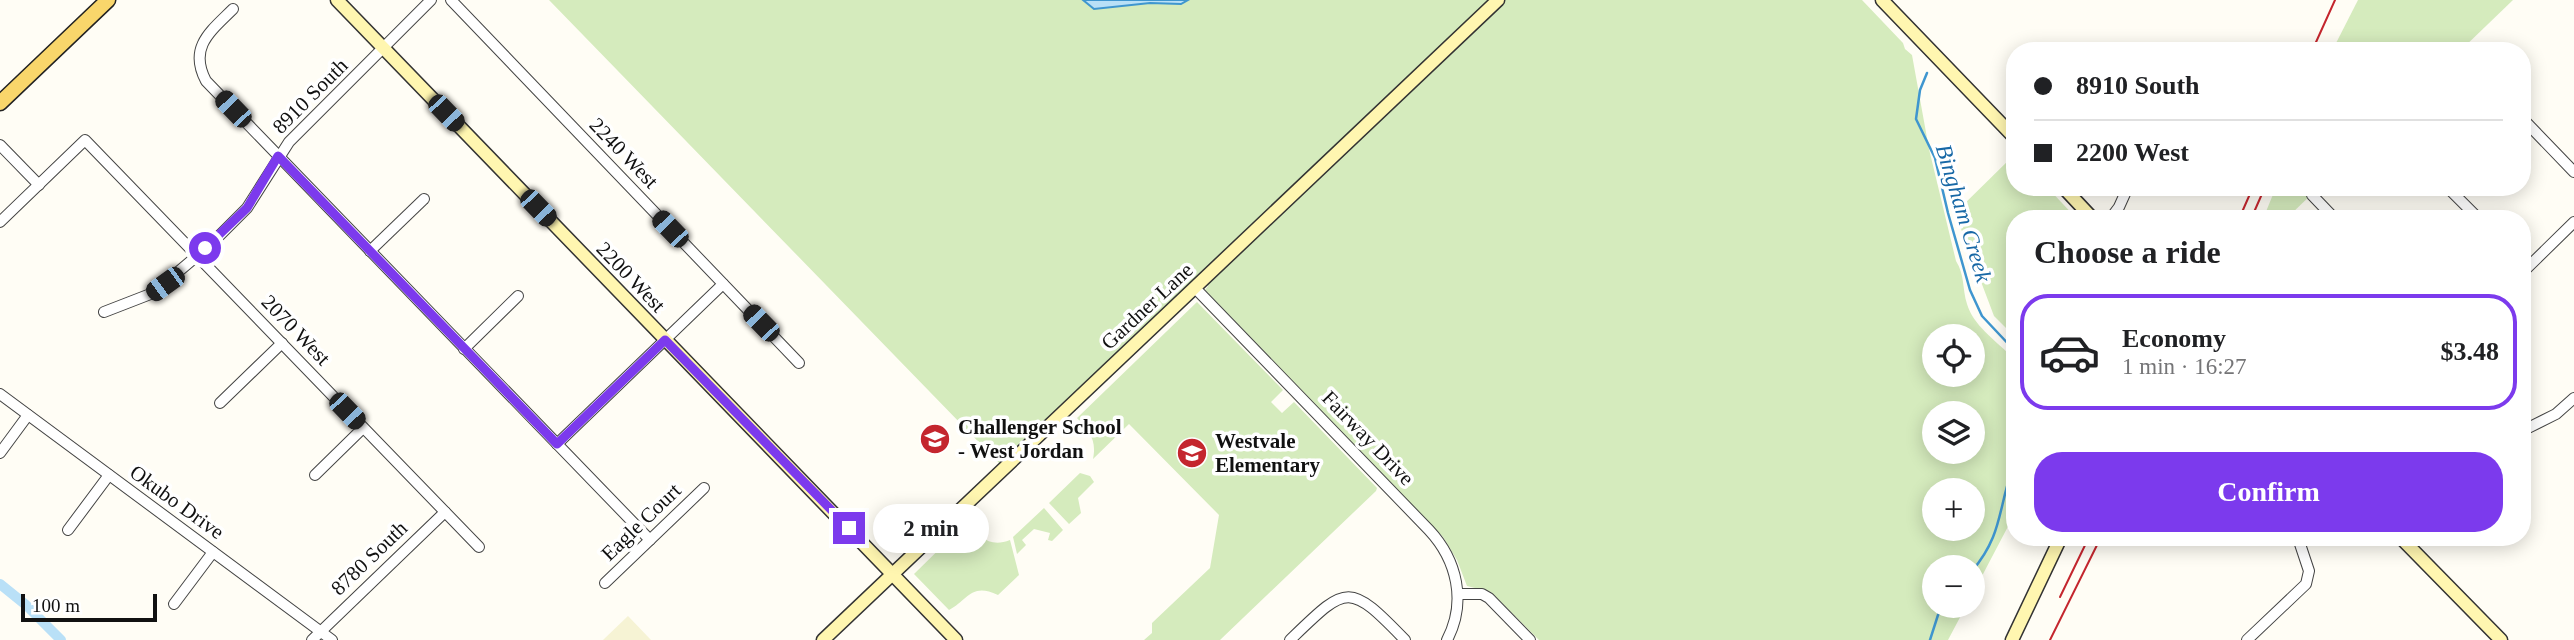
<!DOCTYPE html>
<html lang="en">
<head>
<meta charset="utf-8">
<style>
	:root { --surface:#fff; --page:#f2f2f2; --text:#202124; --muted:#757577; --line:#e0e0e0; --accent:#7c3aed }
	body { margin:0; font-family:Georgia,serif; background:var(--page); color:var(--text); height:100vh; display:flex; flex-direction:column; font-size:26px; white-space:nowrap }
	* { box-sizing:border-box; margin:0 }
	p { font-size:23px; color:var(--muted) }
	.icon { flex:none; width:38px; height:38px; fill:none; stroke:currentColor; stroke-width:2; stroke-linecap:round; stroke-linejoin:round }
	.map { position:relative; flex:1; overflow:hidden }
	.side { position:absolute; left:2006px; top:210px; width:525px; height:336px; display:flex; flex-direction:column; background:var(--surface); border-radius:28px; box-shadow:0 4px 18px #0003 }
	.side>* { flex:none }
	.banner { position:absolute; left:2006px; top:42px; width:525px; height:154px; border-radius:28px; box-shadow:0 4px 18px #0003; display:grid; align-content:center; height:154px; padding:0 28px; background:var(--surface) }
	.controls { position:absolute; left:1922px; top:324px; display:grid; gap:14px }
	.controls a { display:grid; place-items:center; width:63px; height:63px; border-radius:50%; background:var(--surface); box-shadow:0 4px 18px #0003; font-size:35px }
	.scale { position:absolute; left:21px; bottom:18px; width:136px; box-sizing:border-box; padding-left:7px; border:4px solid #111; border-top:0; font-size:19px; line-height:24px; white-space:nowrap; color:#111; -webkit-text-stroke:5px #fff; paint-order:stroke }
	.end { position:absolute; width:32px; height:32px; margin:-16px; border:9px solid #7c3aed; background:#fff; box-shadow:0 0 0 4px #fff }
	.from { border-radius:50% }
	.bubble { position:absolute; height:49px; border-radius:24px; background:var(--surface); box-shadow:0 4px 18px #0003; font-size:23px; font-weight:700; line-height:49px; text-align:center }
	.car { position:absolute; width:21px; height:42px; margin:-21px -10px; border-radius:9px; box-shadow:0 0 5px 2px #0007; background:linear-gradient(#222 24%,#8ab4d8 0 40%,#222 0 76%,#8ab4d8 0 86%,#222 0) }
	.banner b { display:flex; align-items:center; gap:24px; height:66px; font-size:26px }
	.banner b+b { border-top:2px solid var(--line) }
	.banner i { width:18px; height:18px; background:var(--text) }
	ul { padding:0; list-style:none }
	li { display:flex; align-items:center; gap:21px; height:116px; margin:0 14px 10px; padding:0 14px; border:4px solid transparent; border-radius:28px }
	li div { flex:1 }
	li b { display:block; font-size:26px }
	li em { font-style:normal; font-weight:700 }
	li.current { border-color:var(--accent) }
	li>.icon { width:63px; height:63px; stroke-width:1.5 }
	h2 { padding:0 28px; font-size:32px; line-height:84px }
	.cta { display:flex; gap:14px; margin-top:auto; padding:14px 28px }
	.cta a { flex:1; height:80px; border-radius:28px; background:var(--accent); color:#fff; font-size:28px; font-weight:700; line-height:80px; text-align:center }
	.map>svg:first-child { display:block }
	.farmland { fill:#f6f3d4 }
	.green { fill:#d5ebbd; fill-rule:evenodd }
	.water { fill:#b9e0f7; stroke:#3f96cf; stroke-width:2 }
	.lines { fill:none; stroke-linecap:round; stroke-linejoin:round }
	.stream { stroke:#3f96cf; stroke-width:2.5 }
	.canal { stroke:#b9e0f7; stroke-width:10 }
	.street-casing { stroke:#444; stroke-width:12 }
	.secondary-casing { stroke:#333; stroke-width:15 }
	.primary-casing { stroke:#222; stroke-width:17 }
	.street { stroke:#fff; stroke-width:10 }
	.secondary { stroke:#fff6b0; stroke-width:12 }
	.primary { stroke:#f9d66b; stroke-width:14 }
	.tram { stroke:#c4262e; stroke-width:2 }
	.route { stroke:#7c3aed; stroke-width:9 }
	.labels { text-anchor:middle; stroke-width:7; stroke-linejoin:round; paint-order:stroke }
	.street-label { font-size:21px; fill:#111; stroke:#fff }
	.poi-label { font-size:21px; font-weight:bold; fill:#111; stroke:#fff; text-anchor:start }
	.water-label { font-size:23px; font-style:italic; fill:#1768a6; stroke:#fff }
</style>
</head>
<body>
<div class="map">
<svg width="2574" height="640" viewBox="0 0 2574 640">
	<rect width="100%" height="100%" fill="#fffdf5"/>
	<polygon class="farmland" points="628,616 651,640 603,640"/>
	<g class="green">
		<path d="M549,0H1862L1903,43L1905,49L1912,55L1929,149L1956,261C1965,275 1962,288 1967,304C1973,325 1995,340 2010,355C2013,365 2014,370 2009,379L2006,427L2014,437V515L1972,595V567H1934V606H1966L1948,640H1539L1491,592L1467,586L1457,560L1443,537L1205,290L1208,286L1200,278L999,463ZM1934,336H1972V374H1934ZM1934,413H1972V452H1934ZM1934,490H1972V528H1934Z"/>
		<polygon points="2358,0 2513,0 2460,51 2332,51"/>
		<polygon points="2014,155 2014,187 2047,187 2077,219 2014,219 2014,336 1994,316 1955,213"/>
		<polygon points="2276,187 2319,187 2286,219 2263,219"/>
		<path d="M1197,302L1283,390L1271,402L1282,413L1294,402L1377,488L1376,491L1220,640H1144L1152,633V623L1210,568L1219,515L1129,424L1093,459C1097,439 1089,432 1077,418Z"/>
		<polygon points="1080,473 1090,476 1094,482 1078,498 1081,513 1069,524 1049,503"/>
		<polygon points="1044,508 1063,530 1052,541 1048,540 1050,533 1034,529 1022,540 1026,545 1017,554 1013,537"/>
		<path d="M966,523C980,537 990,548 1010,540L1019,575L998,595C971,582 968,600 949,610L914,574Z"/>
	</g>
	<polygon class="water" points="1083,0 1188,0 1181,4 1150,3 1094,9"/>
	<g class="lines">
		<g class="stream">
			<polyline points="1927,73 1920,90 1916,119 1935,158 1948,213 1970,290 1982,316 2014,350"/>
			<polyline points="2008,422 2014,403"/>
			<path d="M1972,571C2002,536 1998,510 2012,470"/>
			<polyline points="1930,640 1938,615 1944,606"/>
		</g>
		<polyline class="canal" points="0,584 26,605 61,640"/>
		<g class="street-casing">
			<g id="street">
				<polyline points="451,0 799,363"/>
				<path d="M233,9C211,31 188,47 206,81L650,540"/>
				<polyline points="2522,118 2574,172"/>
				<polyline points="0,145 39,185"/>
				<polyline points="2447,187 2479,219"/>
				<polyline points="2312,195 2335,219"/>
				<polyline points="2110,219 2119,207 2128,187"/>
				<polyline points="0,222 85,140 479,547"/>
				<polyline points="370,251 424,199"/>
				<polyline points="2522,273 2574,222"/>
				<path d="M1195,288L1429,530C1457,560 1467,602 1447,640"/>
				<polyline points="104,312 153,293 210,245 247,208 289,142 431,0"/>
				<polyline points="464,349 518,296"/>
				<polyline points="0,394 332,640"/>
				<polyline points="220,403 282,343"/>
				<polyline points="2522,431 2556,414 2574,398"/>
				<polyline points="557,444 723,284"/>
				<polyline points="0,453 28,415"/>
				<polyline points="315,475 363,428"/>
				<polyline points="68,530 109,475"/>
				<polyline points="605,583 704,488"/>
				<polyline points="1458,594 1482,594 1489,598 1530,640"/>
				<polyline points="174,604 213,552"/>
				<polyline points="312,640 445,512"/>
				<path d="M1290,640C1347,585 1348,581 1405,640"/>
				<polyline points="2247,640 2306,584 2309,571 2300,544"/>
			</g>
		</g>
		<g class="secondary-casing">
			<g id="secondary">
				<polyline points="337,0 956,640"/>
				<polyline points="1882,0 2014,137"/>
				<polyline points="2063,187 2093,219"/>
				<polyline points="2400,537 2501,640"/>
				<polyline points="823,640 1498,0"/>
				<polyline points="2012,640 2061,537"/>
			</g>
		</g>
		<g class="primary-casing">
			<polyline id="primary" points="0,103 108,0"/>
		</g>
		<use href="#street" class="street"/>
		<use href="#secondary" class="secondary"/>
		<use href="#primary" class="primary"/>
		<g class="tram">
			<polyline points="2312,51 2335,0"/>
			<polyline points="2239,219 2253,187"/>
			<polyline points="2251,219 2265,187"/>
			<polyline points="2060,597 2089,537"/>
			<polyline points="2050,640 2101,537"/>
		</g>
	</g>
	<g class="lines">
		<polyline class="route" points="205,248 247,208 278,156 557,444 665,340 849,528"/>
	</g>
	<defs>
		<g id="school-disc" transform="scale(1.575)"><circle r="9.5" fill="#c4262e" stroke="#fff"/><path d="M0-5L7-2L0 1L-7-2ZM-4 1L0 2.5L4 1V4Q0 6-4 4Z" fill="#fff"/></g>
	</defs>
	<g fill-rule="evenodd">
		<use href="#school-disc" x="935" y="439"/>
		<use href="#school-disc" x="1192" y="453"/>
	</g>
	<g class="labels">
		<g class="street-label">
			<text transform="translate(310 96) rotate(-45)" y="7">8910 South</text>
			<text transform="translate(624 153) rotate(46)" y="7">2240 West</text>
			<text transform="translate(631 277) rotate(46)" y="7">2200 West</text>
			<text transform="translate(1147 306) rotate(-43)" y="7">Gardner Lane</text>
			<text transform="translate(296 330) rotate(46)" y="7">2070 West</text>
			<text transform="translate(1368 438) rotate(46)" y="7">Fairway Drive</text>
			<text transform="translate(177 502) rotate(36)" y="7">Okubo Drive</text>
			<text transform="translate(641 522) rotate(-44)" y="7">Eagle Court</text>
			<text transform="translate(369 558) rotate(-44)" y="7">8780 South</text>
		</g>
		<g class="poi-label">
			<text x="958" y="434">Challenger School<tspan x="958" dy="24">- West Jordan</tspan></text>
			<text x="1215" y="448">Westvale<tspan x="1215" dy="24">Elementary</tspan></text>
		</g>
		<g class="water-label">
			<text transform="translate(1964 213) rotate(73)" y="8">Bingham Creek</text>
		</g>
	</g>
</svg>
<div class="controls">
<a><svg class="icon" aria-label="locate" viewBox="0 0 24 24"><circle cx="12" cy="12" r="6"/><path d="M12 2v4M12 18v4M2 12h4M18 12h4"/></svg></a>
<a><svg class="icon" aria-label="layers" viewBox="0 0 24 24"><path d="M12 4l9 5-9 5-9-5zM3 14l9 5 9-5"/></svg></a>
<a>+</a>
<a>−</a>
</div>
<div class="scale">100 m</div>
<i class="end from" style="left:205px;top:248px"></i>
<i class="end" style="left:849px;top:528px"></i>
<div class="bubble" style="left:873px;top:504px;width:116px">2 min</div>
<i class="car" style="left:233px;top:109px;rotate:316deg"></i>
<i class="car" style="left:446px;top:113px;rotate:136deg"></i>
<i class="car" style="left:538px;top:208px;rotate:136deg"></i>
<i class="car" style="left:670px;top:229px;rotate:316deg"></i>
<i class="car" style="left:165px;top:284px;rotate:234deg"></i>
<i class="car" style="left:761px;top:323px;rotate:316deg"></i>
<i class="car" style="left:347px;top:411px;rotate:136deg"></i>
<div class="banner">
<b><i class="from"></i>8910 South</b>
<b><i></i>2200 West</b>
</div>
<section class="side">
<h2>Choose a ride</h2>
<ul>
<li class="current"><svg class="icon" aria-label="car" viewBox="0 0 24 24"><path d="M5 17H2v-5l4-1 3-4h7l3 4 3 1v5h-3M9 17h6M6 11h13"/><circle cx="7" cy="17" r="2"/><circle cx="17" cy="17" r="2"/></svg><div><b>Economy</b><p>1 min · 16:27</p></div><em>$3.48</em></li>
</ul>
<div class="cta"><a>Confirm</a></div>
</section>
</div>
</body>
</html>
